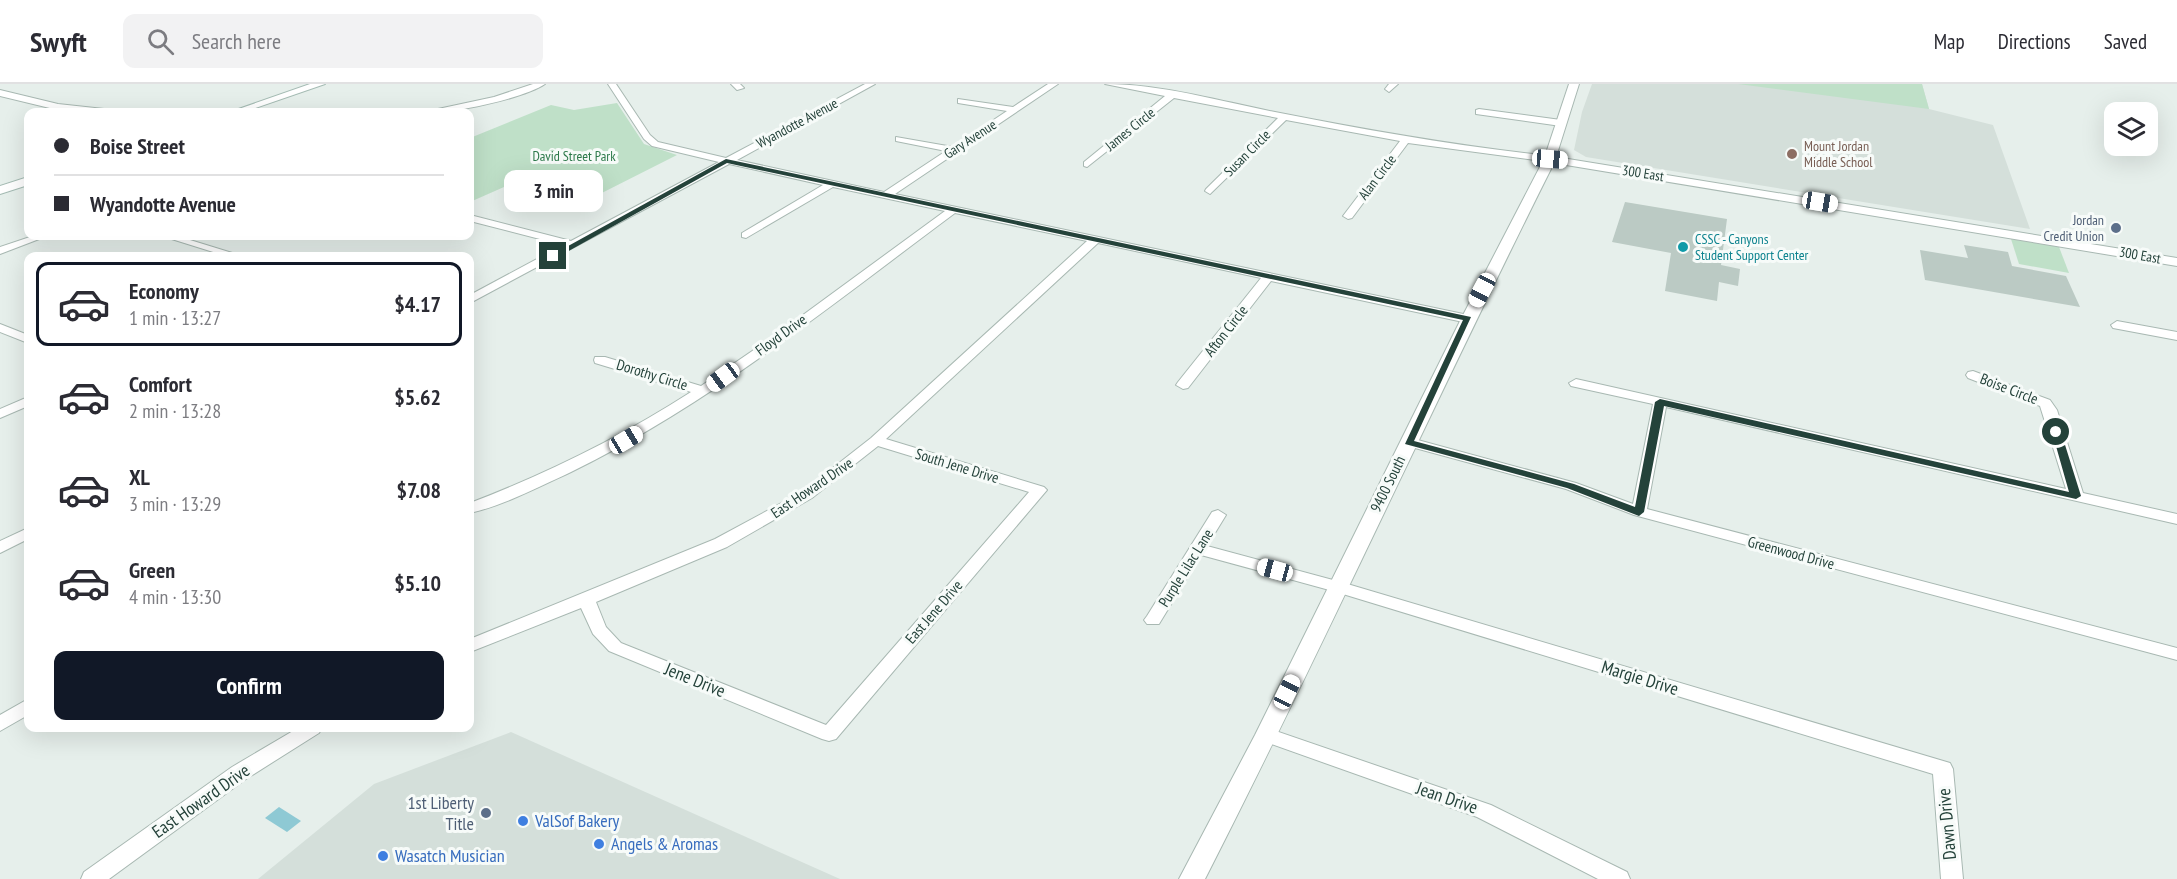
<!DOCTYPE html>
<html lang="en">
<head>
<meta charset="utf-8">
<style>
	:root { --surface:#fff; --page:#f2f2f3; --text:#2b2b33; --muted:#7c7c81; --line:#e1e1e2; --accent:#111827 }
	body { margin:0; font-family:"PT Sans Narrow",sans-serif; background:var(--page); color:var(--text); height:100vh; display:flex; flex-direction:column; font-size:22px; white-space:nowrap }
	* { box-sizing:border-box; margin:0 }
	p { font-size:20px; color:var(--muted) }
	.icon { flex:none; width:33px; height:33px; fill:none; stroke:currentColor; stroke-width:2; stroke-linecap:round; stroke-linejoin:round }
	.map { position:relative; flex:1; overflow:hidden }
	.drawer { position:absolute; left:24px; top:168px; width:450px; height:480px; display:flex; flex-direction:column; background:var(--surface); border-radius:12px; box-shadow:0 6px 24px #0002 }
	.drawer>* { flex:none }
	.hud { position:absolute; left:24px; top:24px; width:450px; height:132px; border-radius:12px; box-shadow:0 6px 24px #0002; display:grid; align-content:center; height:132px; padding:0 30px; background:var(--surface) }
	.fabs { position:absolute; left:2104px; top:18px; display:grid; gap:12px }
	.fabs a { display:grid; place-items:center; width:54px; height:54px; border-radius:12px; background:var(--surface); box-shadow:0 6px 24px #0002; font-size:30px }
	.end { position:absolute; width:27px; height:27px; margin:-14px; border:8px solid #24423a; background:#fff; box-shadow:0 0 0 3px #fff }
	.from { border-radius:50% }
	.bubble { position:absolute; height:42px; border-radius:12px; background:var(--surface); box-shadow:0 6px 24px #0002; font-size:20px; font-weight:600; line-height:42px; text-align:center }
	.car { position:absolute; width:18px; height:36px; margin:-18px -9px; border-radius:8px; box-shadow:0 0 4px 2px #0007; background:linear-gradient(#fff 24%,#345 0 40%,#fff 0 76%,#345 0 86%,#fff 0) }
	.hud b { display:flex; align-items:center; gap:21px; height:57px; font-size:22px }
	.hud b+b { border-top:2px solid var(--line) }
	.hud i { width:15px; height:15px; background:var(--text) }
	ul { padding:10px 0 0; list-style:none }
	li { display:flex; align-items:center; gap:18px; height:84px; margin:0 12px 9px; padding:0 18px; border:3px solid transparent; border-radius:12px }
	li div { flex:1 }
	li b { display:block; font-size:22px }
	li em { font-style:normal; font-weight:600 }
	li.on { border-color:var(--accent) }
	li>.icon { width:54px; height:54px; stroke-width:1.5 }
	.cta { display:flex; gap:12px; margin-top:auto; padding:12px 30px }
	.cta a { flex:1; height:69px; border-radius:12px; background:var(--accent); color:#fff; font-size:24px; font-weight:600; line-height:69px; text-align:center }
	header { display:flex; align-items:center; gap:36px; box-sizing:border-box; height:84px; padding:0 30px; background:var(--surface); border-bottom:2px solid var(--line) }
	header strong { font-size:28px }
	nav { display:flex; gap:33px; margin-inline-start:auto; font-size:21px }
	.search { width:420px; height:54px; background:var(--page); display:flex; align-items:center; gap:15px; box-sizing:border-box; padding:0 21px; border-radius:12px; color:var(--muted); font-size:22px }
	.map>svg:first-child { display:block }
	.built { fill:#d4dfda }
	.green { fill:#bfe0c8 }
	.water { fill:#8ec9d4 }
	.building { fill:#bbcac4 }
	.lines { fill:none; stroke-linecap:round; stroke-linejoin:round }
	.minor-casing { stroke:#a8b8b2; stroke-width:2 }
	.tertiary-casing { stroke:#a8b8b2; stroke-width:2 }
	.secondary-casing { stroke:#a4bbb3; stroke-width:2 }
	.minor { fill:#fff; fill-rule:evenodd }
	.tertiary { fill:#fff; fill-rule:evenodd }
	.secondary { fill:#fff; fill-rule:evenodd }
	.route { fill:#24423a }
	.education-dot { fill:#8d6e63; stroke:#f7fbf9; stroke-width:2 }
	.service-dot { fill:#5c6f8a; stroke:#f7fbf9; stroke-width:2 }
	.culture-dot { fill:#0f9aa8; stroke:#f7fbf9; stroke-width:2 }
	.shop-dot { fill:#3f7fe0; stroke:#f7fbf9; stroke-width:2 }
	.labels { text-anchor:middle; stroke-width:6; stroke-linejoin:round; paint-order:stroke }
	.far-street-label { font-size:14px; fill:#24423a; stroke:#f7fbf9 }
	.far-education-label { font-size:14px; fill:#785e54; stroke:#f7fbf9; text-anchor:start }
	.far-park-label { font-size:14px; fill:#2d7a4b; stroke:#f7fbf9 }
	.far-service-label { font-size:14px; fill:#4e5e75; stroke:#f7fbf9; text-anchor:end }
	.far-culture-label { font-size:14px; fill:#0d838f; stroke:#f7fbf9; text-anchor:start }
	.street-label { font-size:15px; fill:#24423a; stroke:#f7fbf9 }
	.near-street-label { font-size:18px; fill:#24423a; stroke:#f7fbf9 }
	.near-service-label { font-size:18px; fill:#4e5e75; stroke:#f7fbf9; text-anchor:end }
	.near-shop-label { font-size:18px; fill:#366cbe; stroke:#f7fbf9; text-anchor:start }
</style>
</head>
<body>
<header>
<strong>Swyft</strong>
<div class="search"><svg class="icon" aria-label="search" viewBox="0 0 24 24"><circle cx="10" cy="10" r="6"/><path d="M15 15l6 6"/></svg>Search here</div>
<nav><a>Map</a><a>Directions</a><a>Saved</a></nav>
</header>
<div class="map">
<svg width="2177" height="795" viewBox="0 0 2177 795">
	<rect width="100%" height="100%" fill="#e6efeb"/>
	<g class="built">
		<polygon points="1592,0 1922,0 1929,25 1993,41 2030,145 1586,73 1574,66 1582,28"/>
		<polygon points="511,648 840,795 258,795 374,700"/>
	</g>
	<g class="green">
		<polygon points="1738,0 1922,0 1929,25"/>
		<polygon points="617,19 644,60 677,71 580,120 504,103 470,118 470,54 551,21 574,26"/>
		<polygon points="2011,155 2059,163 2069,189 2019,180"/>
	</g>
	<polygon class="water" points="279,723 301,737 287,748 265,734"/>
	<g class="building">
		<polygon points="1625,118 1727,135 1721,181 1740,185 1738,202 1719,198 1717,217 1665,207 1671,169 1612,158"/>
		<polygon points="1964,161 2008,168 2012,182 2066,192 2080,223 1925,196 1920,166 1968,174"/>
	</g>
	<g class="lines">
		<g class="minor-casing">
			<g id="minor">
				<path d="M533,0H545C525,14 448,31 424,28L494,13Z"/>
				<path d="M608,0H616L650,51L658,58L726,74L865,0H875L737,76L884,108L946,67L896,57V53L953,63L1007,27L958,19V15L1013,23L1048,0H1058L895,110L1468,231L1474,235L1468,239L1271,197L1188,304L1183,305L1176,301L1178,298L1261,194L1098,159L886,355L1044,403L1047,406L836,655L829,657L822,655L609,567L593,550L581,524L470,568V555L715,455L802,408L871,354L1087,157L955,129C831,221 710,320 571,388C541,402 502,422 470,429V419C548,389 621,353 691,308L595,279L594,276L595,273H605L701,302L777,250L945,127L833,103L746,154L742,153V149L823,101L729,80L470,219V211L563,161L470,137V131L571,157L719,78L652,62L644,55ZM878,362L1029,408L826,641L621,559L606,543L596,518L727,463L812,414Z"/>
				<polygon points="731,0 740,0 744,4 737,6"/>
				<path d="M1105,0C1162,0 1219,17 1275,28C1366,46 1457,62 1550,72L1555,75L1550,78L1408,59L1352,134L1348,135L1343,132L1400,57L1286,36L1210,110L1205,107L1206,105L1278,34L1174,14L1087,83L1084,82V78L1165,12Z"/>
				<polygon points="1389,0 1398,0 1389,8 1385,5"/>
				<polygon points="0,6 58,20 104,25 108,28 58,26 0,12"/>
				<polygon points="1479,25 1561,36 1565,39 1561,42 1476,30 1476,26"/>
				<polygon points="33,152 47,152 0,170 0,163"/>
				<polygon points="162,152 177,152 242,172 226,172"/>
				<polygon points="2117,237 2177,248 2177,256 2113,244 2111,241"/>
				<polygon points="0,240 28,251 28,259 0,248"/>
				<polygon points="1973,287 2050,316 2057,326 2083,409 2177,430 2177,440 1666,323 1647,425 2177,564 2177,576 1634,431 1566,405 1404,361 1402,358 1409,354 1414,355 1576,399 1633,420 1653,320 1571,302 1569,299 1576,295 2066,405 2040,322 1968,294 1966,291 1968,288"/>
				<polygon points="28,313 28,322 0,334 0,325"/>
				<polygon points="1218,426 1226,431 1207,462 1344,499 1950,679 1953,685 1963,795 1941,795 1933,690 1333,507 1201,471 1159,540 1147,540 1144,536 1147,532 1212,428"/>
				<polygon points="28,444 28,455 0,469 0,457"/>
				<polygon points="28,615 28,631 0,647 0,631"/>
				<polygon points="298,644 322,644 319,649 246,695 109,795 81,795 84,788 232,683"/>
				<polygon points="1267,644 1491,721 1627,788 1630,795 1598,795 1477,733 1260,656 1257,651 1260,646"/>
			</g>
		</g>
		<g class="tertiary-casing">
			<path id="tertiary" d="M1569,0H1579L1556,73L2177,174V182L1554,79C1435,316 1326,558 1205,795H1179L1255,651L1461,235L1544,75Z"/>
		</g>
		<g class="secondary-casing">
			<g id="secondary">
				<polygon points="310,0 325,0 244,28 230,28"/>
				<polygon points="28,93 28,101 0,110 0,102"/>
			</g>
		</g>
		<use href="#minor" class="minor"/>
		<use href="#tertiary" class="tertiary"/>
		<use href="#secondary" class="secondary"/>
	</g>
	<polygon class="route" points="726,75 1471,233 1414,357 1574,400 1635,423 1655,318 1660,315 2069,408 2052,348 2056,345 2061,348 2081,412 2076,415 1664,322 1644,428 1639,432 1567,404 1405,360 1463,236 727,79 556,174 550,172"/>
	<circle class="education-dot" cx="1792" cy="70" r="6"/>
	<g class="service-dot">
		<circle cx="2116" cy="144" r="6"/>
		<circle cx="486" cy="729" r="6"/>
	</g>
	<circle class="culture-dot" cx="1683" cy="163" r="6"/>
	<g class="shop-dot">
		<circle cx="523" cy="737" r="6"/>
		<circle cx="599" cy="760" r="6"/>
		<circle cx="383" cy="772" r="6"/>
	</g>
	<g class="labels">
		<g class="far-street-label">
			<text transform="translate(797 39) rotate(-28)" y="5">Wyandotte Avenue</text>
			<text transform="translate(1130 45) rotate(-39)" y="5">James Circle</text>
			<text transform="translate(970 55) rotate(-33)" y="5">Gary Avenue</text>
			<text transform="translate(1247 69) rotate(-45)" y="5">Susan Circle</text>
			<text transform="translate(1643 89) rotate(9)" y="5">300 East</text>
			<text transform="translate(1377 93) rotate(-53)" y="5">Alan Circle</text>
			<text transform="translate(2140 171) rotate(10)" y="5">300 East</text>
		</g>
		<g class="far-education-label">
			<text x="1804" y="67">Mount Jordan<tspan x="1804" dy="16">Middle School</tspan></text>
		</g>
		<g class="far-park-label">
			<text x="574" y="77">David Street Park</text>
		</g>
		<g class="far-service-label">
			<text x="2104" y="141">Jordan<tspan x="2104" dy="16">Credit Union</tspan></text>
		</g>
		<g class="far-culture-label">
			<text x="1695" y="160">CSSC - Canyons<tspan x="1695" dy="16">Student Support Center</tspan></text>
		</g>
		<g class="street-label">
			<text transform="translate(1226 247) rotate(-52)" y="5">Afton Circle</text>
			<text transform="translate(781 251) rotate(-36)" y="5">Floyd Drive</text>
			<text transform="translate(652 291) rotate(17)" y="5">Dorothy Circle</text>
			<text transform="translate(2009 305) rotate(21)" y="5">Boise Circle</text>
			<text transform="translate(957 382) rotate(17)" y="5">South Jene Drive</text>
			<text transform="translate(1388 400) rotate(-64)" y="5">9400 South</text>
			<text transform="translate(812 404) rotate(-34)" y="5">East Howard Drive</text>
			<text transform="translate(1791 469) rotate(15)" y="5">Greenwood Drive</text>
			<text transform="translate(1186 484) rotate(-58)" y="5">Purple Lilac Lane</text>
			<text transform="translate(934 528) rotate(-49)" y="5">East Jene Drive</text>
		</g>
		<g class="near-street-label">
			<text transform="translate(1640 594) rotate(17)" y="6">Margie Drive</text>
			<text transform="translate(695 596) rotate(22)" y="6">Jene Drive</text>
			<text transform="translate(1447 714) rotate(19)" y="6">Jean Drive</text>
			<text transform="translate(201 717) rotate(-35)" y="6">East Howard Drive</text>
			<text transform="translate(1947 740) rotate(-95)" y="6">Dawn Drive</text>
		</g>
		<g class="near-service-label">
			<text x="474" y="725">1st Liberty<tspan x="474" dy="21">Title</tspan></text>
		</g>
		<g class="near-shop-label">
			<text x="535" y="743">ValSof Bakery</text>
			<text x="611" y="766">Angels &amp; Aromas</text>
			<text x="395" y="778">Wasatch Musician</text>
		</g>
	</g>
</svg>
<div class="fabs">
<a><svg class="icon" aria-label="layers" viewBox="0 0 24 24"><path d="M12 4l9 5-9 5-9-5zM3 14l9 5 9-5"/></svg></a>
</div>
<i class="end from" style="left:2056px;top:348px"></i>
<i class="end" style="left:553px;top:172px"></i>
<div class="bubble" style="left:504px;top:86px;width:99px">3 min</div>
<i class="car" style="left:1550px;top:75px;rotate:95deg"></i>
<i class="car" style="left:1820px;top:118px;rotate:99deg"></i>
<i class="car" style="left:1482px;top:206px;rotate:208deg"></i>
<i class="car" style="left:723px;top:293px;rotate:234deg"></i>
<i class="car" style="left:626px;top:356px;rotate:59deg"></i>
<i class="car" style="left:1275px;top:486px;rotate:285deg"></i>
<i class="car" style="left:1287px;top:608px;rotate:26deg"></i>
<div class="hud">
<b><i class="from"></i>Boise Street</b>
<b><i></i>Wyandotte Avenue</b>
</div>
<section class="drawer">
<ul>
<li class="on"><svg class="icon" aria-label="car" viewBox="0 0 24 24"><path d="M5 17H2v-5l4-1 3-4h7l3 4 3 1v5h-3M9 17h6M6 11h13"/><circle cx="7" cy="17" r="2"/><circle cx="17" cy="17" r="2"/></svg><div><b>Economy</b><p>1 min · 13:27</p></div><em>$4.17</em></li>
<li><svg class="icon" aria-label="car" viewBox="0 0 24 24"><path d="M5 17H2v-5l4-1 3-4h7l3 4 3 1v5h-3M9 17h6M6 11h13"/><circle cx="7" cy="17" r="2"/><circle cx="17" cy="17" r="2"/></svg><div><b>Comfort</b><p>2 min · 13:28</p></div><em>$5.62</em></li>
<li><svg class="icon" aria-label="car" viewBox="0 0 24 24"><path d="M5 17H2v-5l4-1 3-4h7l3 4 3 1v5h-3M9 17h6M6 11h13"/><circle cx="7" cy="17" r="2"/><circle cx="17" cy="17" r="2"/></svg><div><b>XL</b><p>3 min · 13:29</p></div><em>$7.08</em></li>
<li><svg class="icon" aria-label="car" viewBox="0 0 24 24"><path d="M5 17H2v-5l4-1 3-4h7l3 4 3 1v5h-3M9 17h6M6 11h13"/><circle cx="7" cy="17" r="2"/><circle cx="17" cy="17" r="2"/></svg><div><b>Green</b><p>4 min · 13:30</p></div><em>$5.10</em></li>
</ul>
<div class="cta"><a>Confirm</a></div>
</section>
</div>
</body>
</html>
